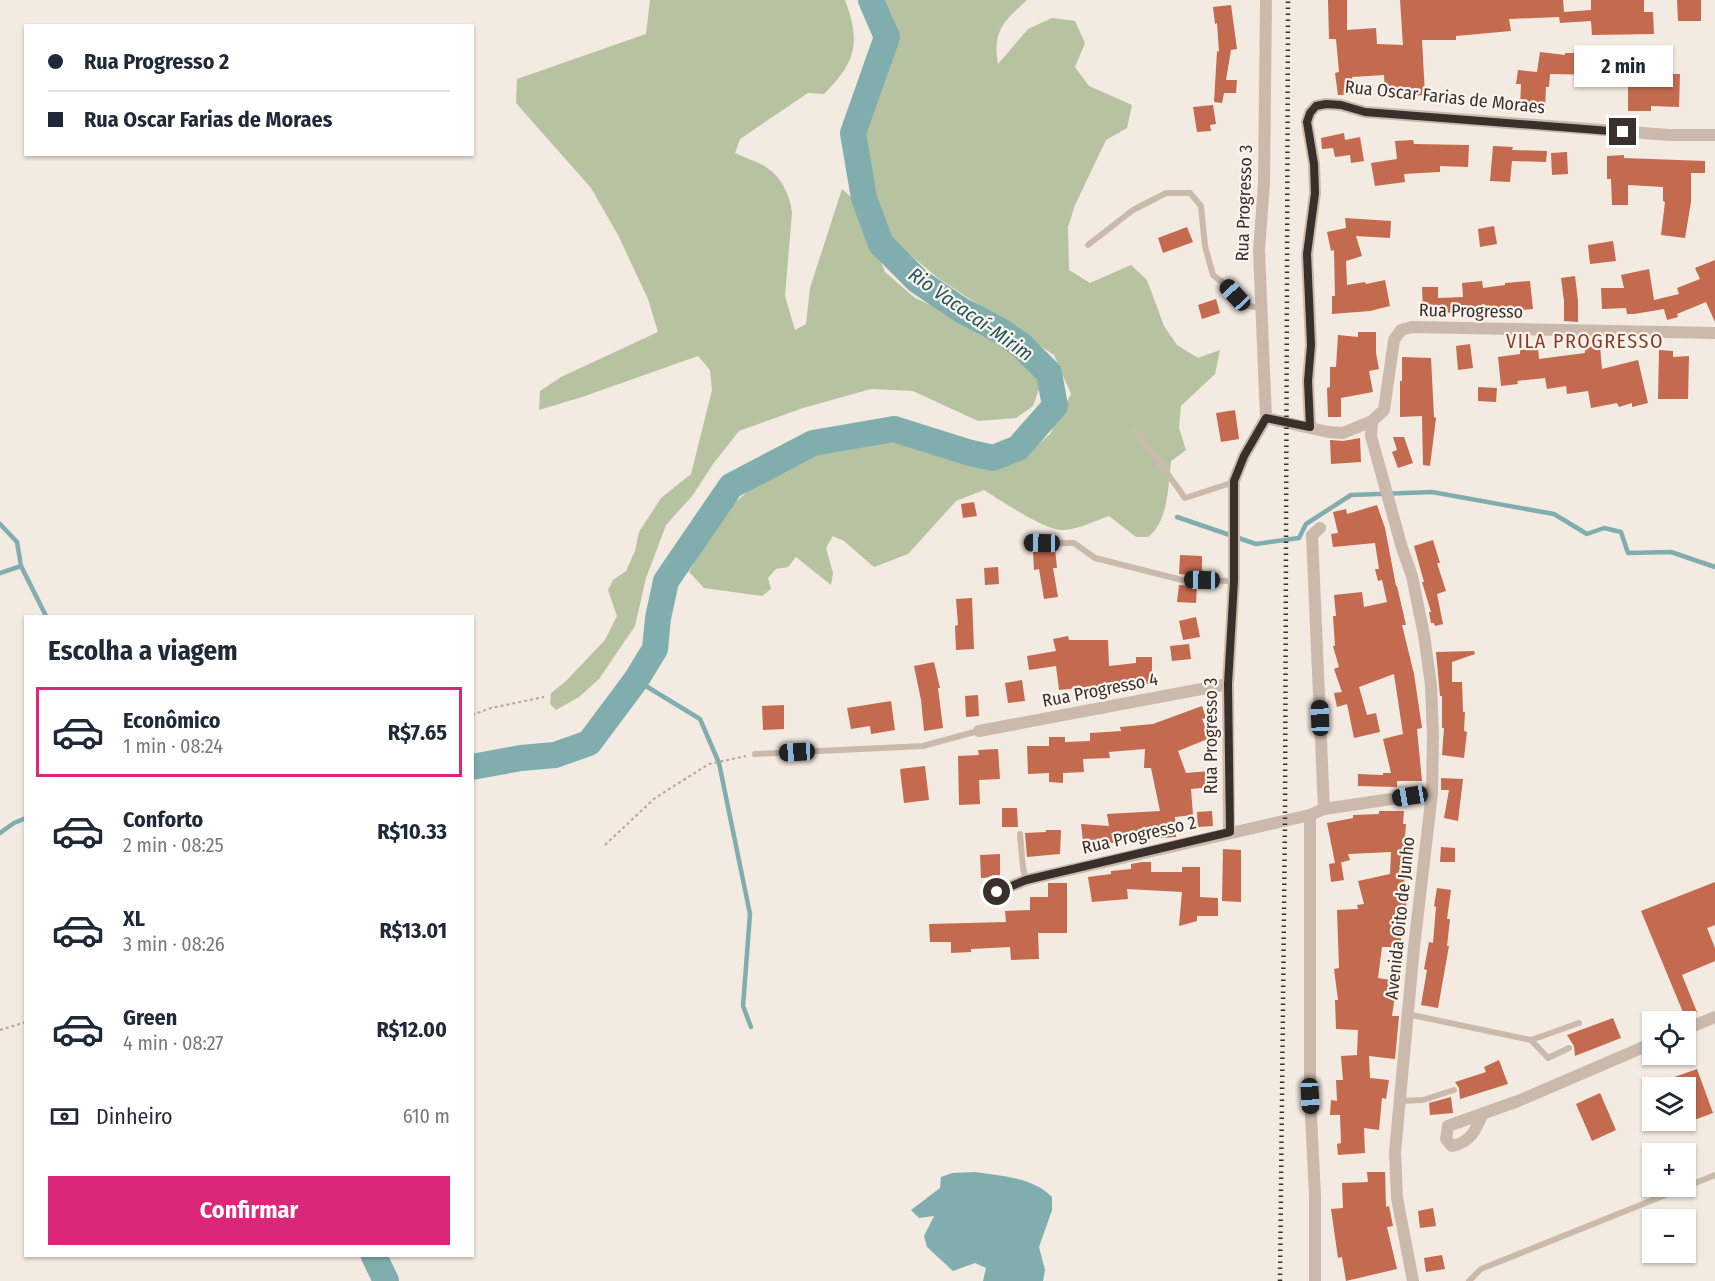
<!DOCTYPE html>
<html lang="pt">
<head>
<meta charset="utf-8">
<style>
	:root { --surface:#fff; --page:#f6f6f7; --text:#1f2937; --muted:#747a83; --line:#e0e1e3; --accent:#db2777 }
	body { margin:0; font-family:"Fira Sans Condensed",sans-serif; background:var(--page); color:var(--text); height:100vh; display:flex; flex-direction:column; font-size:22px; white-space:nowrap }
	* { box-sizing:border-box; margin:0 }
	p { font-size:20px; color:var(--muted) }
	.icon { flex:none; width:33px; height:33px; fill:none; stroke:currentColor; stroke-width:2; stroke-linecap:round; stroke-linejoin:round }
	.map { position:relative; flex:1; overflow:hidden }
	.side { position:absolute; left:24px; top:615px; width:450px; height:642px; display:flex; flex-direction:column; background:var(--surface); border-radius:0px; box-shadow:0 2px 4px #0004 }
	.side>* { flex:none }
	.banner { position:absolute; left:24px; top:24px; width:450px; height:132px; border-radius:0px; box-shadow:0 2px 4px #0004; display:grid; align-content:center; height:132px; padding:0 24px; background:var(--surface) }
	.tools { position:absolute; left:1642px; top:1011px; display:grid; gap:12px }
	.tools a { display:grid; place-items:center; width:54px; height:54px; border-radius:0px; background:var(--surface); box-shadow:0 2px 4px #0004; font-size:30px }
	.end { position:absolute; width:27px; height:27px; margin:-14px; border:8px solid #3a302b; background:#fff; box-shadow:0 0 0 3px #fff }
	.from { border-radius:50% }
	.bubble { position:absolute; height:42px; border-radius:0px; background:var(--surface); box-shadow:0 2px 4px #0004; font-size:20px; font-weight:700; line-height:42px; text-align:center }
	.car { position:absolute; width:18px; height:36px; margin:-18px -9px; border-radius:8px; box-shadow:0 0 4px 2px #0007; background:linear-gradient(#222 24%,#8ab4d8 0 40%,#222 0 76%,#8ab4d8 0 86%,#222 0) }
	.banner b { display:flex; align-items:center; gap:21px; height:57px; font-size:22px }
	.banner b+b { border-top:2px solid var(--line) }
	.banner i { width:15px; height:15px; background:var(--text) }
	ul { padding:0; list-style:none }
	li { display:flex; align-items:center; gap:18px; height:90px; margin:0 12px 9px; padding:0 12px; border:3px solid transparent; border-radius:0px }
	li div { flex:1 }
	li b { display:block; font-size:22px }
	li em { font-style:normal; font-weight:700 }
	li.on { border-color:var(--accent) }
	li>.icon { width:54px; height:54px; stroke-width:1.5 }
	h2 { padding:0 24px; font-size:27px; line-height:72px }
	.pay { display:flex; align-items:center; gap:15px; height:66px; padding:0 24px; font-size:22px }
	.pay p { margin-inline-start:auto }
	.button { display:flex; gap:12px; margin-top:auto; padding:12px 24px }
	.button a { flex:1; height:69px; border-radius:0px; background:var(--accent); color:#fff; font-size:24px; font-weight:700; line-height:69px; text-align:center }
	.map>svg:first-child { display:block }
	.green { fill:#b7c2a1 }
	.water { fill:#80aeaf }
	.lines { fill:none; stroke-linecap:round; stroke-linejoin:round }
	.stream { stroke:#80aeaf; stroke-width:4.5 }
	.river { stroke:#80aeaf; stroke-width:26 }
	.building { fill:#c36a4f }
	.path { stroke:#b7a497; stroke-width:2; stroke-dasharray:3 3; stroke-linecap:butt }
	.lane { stroke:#cbbaac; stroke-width:6 }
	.street { stroke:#cbbaac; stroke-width:12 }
	.rail { stroke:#3a302b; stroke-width:4.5; stroke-dasharray:1.5 4.5; stroke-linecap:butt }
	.route { stroke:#3a302b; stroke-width:8 }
	.labels { text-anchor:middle; stroke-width:4.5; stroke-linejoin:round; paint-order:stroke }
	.street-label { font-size:18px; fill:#3a302b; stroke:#faf4ed }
	.water-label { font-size:20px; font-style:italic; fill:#21575a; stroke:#faf4ed }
	.neighbourhood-label { font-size:20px; letter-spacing:1.5px; fill:#873d26; stroke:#faf4ed }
</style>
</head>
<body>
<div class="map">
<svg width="1715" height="1281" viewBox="0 0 1715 1281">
	<rect width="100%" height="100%" fill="#f3eae1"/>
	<g class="green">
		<path d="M650,0H845C861,43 856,62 824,94L808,93L740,139L735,153C745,158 757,161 766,167C782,177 790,196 792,213L785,296L795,330L806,324L810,288L842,189L859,204L885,272L915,298L981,327L1036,374L1041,384L1033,406L1016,418L978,421L913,391L871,389L803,408L739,431L713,464L693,495L666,525L646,578L635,626L599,679L579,697L556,710L550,704L551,693L566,681L605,640L617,616L608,590L613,580L626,571L635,551L639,532L661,498L691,474L712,390L710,370L698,356L582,397L539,410L540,391L561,377L658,332L648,299L618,235L591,188L516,103L517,79L646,34Z"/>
		<path d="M885,0H1027C1004,21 992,31 998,64L1028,29L1052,18L1075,21L1085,43L1075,67L1089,86L1132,105L1127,128L1106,140L1075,205L1068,227L1069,270L1090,283L1131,265L1147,280L1164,326L1177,345L1198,358L1220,350L1215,374L1181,406L1179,428L1186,450L1171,461C1168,485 1169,521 1148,537H1136L1109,516C1095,521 1079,529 1064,530C1047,532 1000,500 984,490L956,501L908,554L874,567L844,541L833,536L826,548L833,573L831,585L796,557L788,567L776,569L768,578L771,589L762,596L704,588L689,572L722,513L757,484L817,454L865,437L900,435L923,439L967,458L1003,462L1033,449L1050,434L1071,394L1054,355L938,278L891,239L877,208L863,132L874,89L896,41L893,18Z"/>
	</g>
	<path class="water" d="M975,1172C1002,1176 1032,1177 1052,1197V1210L1039,1247L1045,1270L1043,1281H983L986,1268L975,1263L953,1271L927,1247L924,1236L934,1216L919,1218L911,1210L940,1188L941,1177L952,1173Z"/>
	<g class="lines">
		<g class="stream">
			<polyline points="1177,517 1256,544 1299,538 1306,524 1351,495 1432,492 1554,514 1587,534 1604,528 1621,532 1628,553 1671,552 1715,567"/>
			<polyline points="0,524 17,542 21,566 46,616"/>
			<polyline points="0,573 21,566"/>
			<polyline points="636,680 700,719 719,763 750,914 743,1006 751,1027"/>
			<polyline points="0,833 14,823 26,818"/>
		</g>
		<g class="river">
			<polyline points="472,767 521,758 555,755 589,743 636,680 655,649 658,618 666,581 731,486 813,443 894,429 967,452 993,458 1018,448 1055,406 1049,373 1021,345 1001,331 961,310 918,281 881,244 864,198 853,133 887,37 871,0"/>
			<polyline points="374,1256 386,1281"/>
		</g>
	</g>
	<g class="building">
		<polygon points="1328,0 1347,0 1347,30 1376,28 1377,44 1403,45 1400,0 1563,0 1564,12 1591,10 1591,0 1644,0 1644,12 1653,12 1654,34 1592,35 1591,21 1560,23 1559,17 1509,19 1511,31 1456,36 1456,40 1422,40 1425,95 1410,96 1410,91 1385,92 1384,75 1352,77 1354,94 1338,95 1335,73 1339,72 1336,39 1329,39"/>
		<polygon points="1677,0 1701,0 1701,21 1678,21"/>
		<polygon points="1231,5 1237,49 1231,50 1226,80 1237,80 1236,93 1224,93 1222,103 1214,102 1217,51 1219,52 1217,23 1215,24 1213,7"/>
		<polygon points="1540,52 1565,55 1565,53 1601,53 1601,75 1550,74 1549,87 1546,87 1545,109 1520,107 1521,84 1516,84 1518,70 1537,72"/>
		<polygon points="1628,74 1680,74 1679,107 1651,106 1651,111 1628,111"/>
		<polygon points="1213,105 1216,124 1210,125 1211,131 1197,132 1193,107"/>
		<polygon points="1344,133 1345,140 1360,137 1364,161 1351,163 1350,155 1335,157 1333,148 1322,149 1321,138"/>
		<polygon points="1413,140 1414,144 1469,145 1468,167 1440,166 1440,172 1404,174 1405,182 1375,186 1371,163 1397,159 1395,141"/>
		<polygon points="1493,146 1513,147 1512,150 1547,151 1546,162 1512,161 1510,182 1490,181"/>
		<polygon points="1567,152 1568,174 1552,175 1551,153"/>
		<polygon points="1624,155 1624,158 1705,161 1705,173 1691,173 1691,202 1685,238 1661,235 1665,202 1663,201 1663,187 1628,185 1628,205 1612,205 1611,179 1607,179 1607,156"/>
		<polygon points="1345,218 1391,221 1390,238 1356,236 1362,256 1346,261 1347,285 1365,282 1366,284 1385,280 1390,306 1370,311 1332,314 1332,296 1335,296 1334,250 1331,251 1327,232 1346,228"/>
		<polygon points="1494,226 1497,244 1480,247 1478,229"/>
		<polygon points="1187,227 1193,242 1163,253 1158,238"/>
		<polygon points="1613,241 1616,261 1590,264 1588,245"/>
		<polygon points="1715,260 1715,322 1706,302 1677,314 1678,317 1667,320 1664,309 1634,314 1627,314 1626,308 1602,309 1601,288 1624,288 1621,275 1649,269 1654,300 1679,294 1677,288 1700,279 1695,268"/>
		<polygon points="1575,276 1578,301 1578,322 1564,321 1564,301 1561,278"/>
		<polygon points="1482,281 1483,288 1505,285 1505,283 1530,281 1533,309 1487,313 1487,311 1465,313 1423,312 1422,287 1438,287 1438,298 1463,297 1462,283"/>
		<polygon points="1216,299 1220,313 1202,319 1198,305"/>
		<polygon points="1358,332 1376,332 1376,353 1379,369 1369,371 1373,392 1341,398 1341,417 1328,417 1327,388 1330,387 1330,367 1336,367 1338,335 1358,337"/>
		<polygon points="1470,344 1473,368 1458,370 1456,346"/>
		<polygon points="1600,346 1602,369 1638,360 1648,403 1632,407 1632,403 1619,407 1617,403 1591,408 1588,391 1567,394 1566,386 1547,389 1545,378 1517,381 1518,384 1501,386 1498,357 1520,354 1520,350 1538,348 1539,359 1585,353 1585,347"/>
		<polygon points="1659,350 1673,351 1673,357 1689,356 1688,399 1658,399"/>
		<polygon points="1402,357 1431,358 1434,417 1436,418 1430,466 1423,465 1422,416 1400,417 1400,381 1402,381"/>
		<polygon points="1478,387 1497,388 1496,402 1478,401"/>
		<polygon points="1235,410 1239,439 1221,442 1216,413"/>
		<polygon points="1393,437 1404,437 1413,463 1398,468 1392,452 1397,450"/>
		<polygon points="1360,438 1361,462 1331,464 1330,440 1343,441"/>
		<polygon points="974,502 977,516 963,518 961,504"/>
		<polygon points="1377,505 1385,528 1396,586 1397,586 1406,625 1402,625 1414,674 1422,728 1417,729 1422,781 1397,781 1397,787 1358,786 1358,774 1383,775 1383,773 1391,773 1383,739 1403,734 1394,674 1359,687 1367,715 1376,713 1380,732 1354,738 1347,704 1337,707 1334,693 1342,692 1334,669 1339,667 1333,646 1335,646 1333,616 1336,616 1334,595 1362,592 1364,607 1387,602 1382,580 1378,581 1375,569 1379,569 1375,543 1333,547 1331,534 1338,533 1333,512 1346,509 1347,514"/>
		<polygon points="1433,540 1440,563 1437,563 1446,591 1437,594 1443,624 1435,626 1434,623 1431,623 1429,612 1431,612 1422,582 1424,582 1414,546"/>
		<polygon points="1055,549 1057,568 1053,568 1058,597 1044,599 1039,569 1034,570 1033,551"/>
		<polygon points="1180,555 1202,556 1202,571 1198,571 1198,575 1179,574"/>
		<polygon points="998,567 999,584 985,585 984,568"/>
		<polygon points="1179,585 1197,586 1196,603 1177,602"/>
		<polygon points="972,598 974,649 956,650 955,626 958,625 956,599"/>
		<polygon points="1196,617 1200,637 1183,640 1179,621"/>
		<polygon points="1068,636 1069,640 1108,640 1109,666 1136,663 1136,657 1152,657 1152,684 1132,684 1132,689 1109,690 1109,694 1090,695 1090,687 1059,690 1056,666 1029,670 1027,656 1056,651 1053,639"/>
		<polygon points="1189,644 1191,659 1172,661 1170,646"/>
		<polygon points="1474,651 1475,654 1452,662 1452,682 1462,682 1463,712 1465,712 1464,731 1467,732 1464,758 1442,755 1444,728 1442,728 1442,696 1440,696 1436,652"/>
		<polygon points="934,662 940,688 938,688 943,728 924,731 921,700 914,666"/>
		<polygon points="1022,680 1025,701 1008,703 1005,683"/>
		<polygon points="978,695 979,716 966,717 965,696"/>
		<polygon points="891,701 895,730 871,734 870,726 851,729 847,708"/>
		<polygon points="784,705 784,729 763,730 762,706"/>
		<polygon points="1202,706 1206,718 1202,719 1210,738 1178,751 1186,773 1209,771 1210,787 1191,789 1193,815 1175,817 1176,837 1160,838 1160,835 1126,835 1127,841 1112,843 1083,841 1081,824 1109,826 1107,814 1160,811 1151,768 1144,768 1145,749 1109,752 1110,758 1083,759 1084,772 1063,773 1063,783 1049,782 1049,773 1028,774 1027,746 1049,746 1049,737 1065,737 1065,742 1090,741 1090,733 1121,731 1120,727 1153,724"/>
		<polygon points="998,749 1000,779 979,780 980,804 959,805 958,756 979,755 978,750"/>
		<polygon points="925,766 929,800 904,803 900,769"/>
		<polygon points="1441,778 1463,779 1458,821 1444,818 1449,790 1441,790"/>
		<polygon points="1002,808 1017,808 1018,827 1002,827"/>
		<polygon points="1212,811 1213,826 1198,827 1197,812"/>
		<polygon points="1379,811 1404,811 1403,824 1406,824 1404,849 1413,850 1410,865 1405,865 1404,890 1407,890 1406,912 1401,911 1401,947 1382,947 1378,978 1397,981 1392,1016 1399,1016 1395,1059 1369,1056 1370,1078 1389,1080 1386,1099 1382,1098 1379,1130 1364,1128 1365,1153 1338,1155 1337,1144 1341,1143 1340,1115 1330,1115 1331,1100 1337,1101 1336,1080 1343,1080 1341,1056 1357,1055 1358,1030 1336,1029 1335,1000 1338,1000 1334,969 1339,968 1337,910 1358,909 1357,905 1364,904 1358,881 1390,874 1391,852 1348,854 1350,860 1339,863 1341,862 1344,880 1331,882 1329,864 1335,863 1327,823 1353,818 1353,815 1379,814"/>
		<polygon points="1046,830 1061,830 1060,854 1027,857 1025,833 1046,832"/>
		<polygon points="1441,847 1455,848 1455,862 1440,862"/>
		<polygon points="1223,849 1241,850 1241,902 1222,901"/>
		<polygon points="1000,854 1000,877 981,878 980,855"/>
		<polygon points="1142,862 1151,862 1151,872 1182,872 1182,867 1200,867 1200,897 1218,898 1218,916 1197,916 1197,921 1179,926 1182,892 1127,889 1128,899 1092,902 1088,877 1111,874 1111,871 1131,869 1131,864"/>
		<polygon points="1715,882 1715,925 1707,928 1715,948 1715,961 1682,975 1697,1012 1685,1017 1641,911"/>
		<polygon points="1048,883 1067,883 1067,933 1038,933 1039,959 1011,960 1010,947 971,949 971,952 951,953 951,942 930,942 929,924 1006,922 1005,911 1030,910 1030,897 1048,897"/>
		<polygon points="1437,888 1451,890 1447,919 1450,919 1447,946 1449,946 1438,1008 1421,1005 1427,970 1424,969 1429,942 1433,943 1436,907 1434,906"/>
		<polygon points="1613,1018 1621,1038 1575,1056 1574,1046 1567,1035"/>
		<polygon points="1499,1060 1508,1084 1460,1099 1459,1088 1455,1082 1486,1072 1484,1067"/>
		<polygon points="1697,1069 1713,1113 1686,1123 1686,1088 1649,1086"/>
		<polygon points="1600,1093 1616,1130 1592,1141 1576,1104"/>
		<polygon points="1451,1097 1453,1113 1430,1115 1429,1103"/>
		<polygon points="1367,1172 1385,1172 1386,1207 1389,1206 1393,1226 1387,1227 1397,1269 1346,1281 1342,1257 1338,1258 1331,1209 1343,1208 1342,1183 1368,1182"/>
		<polygon points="1433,1208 1436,1226 1420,1228 1418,1211"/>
		<polygon points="1442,1255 1445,1269 1426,1272 1424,1258"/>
	</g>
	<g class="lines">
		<g class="path">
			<polyline points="472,715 491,708 544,697"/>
			<polyline points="605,845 655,798 709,764 746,756"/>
			<polyline points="0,1030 26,1022"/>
		</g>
		<g class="lane">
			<polyline points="1088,245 1133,210 1166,193 1190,193 1201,206 1205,246 1213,275 1226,285 1244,305 1260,308"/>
			<polyline points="1136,430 1185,498 1234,482"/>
			<polyline points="1026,543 1074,543 1095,558 1182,580 1234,581"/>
			<polyline points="755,754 923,746 978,731"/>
			<polyline points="1020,834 1023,868 1026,880"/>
			<polyline points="1407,1014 1531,1040 1548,1058 1569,1048"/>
			<polyline points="1531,1040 1579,1023"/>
			<polyline points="1399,1101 1423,1100 1454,1090"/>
			<polyline points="1469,1281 1481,1269 1715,1175"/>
		</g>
		<g class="street">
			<polyline points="1266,418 1328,432 1343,433 1372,421 1384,410 1394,340 1401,330 1412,327 1715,333"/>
			<polyline points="1372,421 1371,436 1402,548 1412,576 1424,635 1431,685 1433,737 1432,793 1414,947 1395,1152 1397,1198 1413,1281"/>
			<polyline points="1310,427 1308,381 1311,345 1307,254 1315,193 1314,164 1307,122 1310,113 1316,106 1326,104 1341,105 1365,112 1669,135 1715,135"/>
			<polyline points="1320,528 1312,535 1324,809"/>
			<polyline points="979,731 1228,684"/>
			<polyline points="1310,815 1310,1096 1315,1195 1315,1281"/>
			<polyline points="1229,832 1228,684 1234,581 1234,481 1244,456 1266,418 1259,250 1264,184 1266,0"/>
			<polyline points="997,892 1026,880 1310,815 1324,809 1432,793"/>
			<polyline points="1686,1029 1715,1017"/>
			<path d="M1483,1113C1476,1130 1471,1142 1452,1146L1446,1139L1448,1126L1518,1101L1653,1043"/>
		</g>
		<polyline class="rail" points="1280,1281 1285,820 1288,0"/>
	</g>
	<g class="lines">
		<polyline class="route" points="997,892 1026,880 1230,832 1228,684 1234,581 1234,481 1244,456 1266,418 1310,427 1308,381 1311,345 1307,254 1315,193 1314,164 1307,122 1310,113 1316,106 1326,104 1341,105 1365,112 1623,132"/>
	</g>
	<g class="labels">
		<g class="street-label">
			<text transform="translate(1445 97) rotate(6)" y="6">Rua Oscar Farias de Moraes</text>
			<text transform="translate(1244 203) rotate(-88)" y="6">Rua Progresso 3</text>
			<text transform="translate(1471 311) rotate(1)" y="6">Rua Progresso</text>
			<text transform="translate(1100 690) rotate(-11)" y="6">Rua Progresso 4</text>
			<text transform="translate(1211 736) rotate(-90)" y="6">Rua Progresso 3</text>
			<text transform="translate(1139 835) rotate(-13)" y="6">Rua Progresso 2</text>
			<text transform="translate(1400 918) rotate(-84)" y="6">Avenida Oito de Junho</text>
		</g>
		<g class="water-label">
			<text transform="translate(971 314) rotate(35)" y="7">Rio Vacacaí-Mirim</text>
		</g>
		<g class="neighbourhood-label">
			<text x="1585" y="348">VILA PROGRESSO</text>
		</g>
	</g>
</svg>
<div class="tools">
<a><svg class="icon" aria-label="locate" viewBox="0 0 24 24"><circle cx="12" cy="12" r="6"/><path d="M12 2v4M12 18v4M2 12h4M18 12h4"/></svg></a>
<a><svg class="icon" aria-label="layers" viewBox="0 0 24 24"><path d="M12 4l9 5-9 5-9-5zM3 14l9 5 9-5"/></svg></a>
<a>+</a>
<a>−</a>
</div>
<i class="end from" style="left:997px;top:892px"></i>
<i class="end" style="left:1623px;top:132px"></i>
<div class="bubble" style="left:1574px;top:45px;width:99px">2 min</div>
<i class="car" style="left:1235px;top:295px;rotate:317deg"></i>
<i class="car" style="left:1042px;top:543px;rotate:271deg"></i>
<i class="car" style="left:1202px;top:580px;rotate:271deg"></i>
<i class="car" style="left:1320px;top:718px;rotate:358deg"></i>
<i class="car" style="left:797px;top:752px;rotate:267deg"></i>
<i class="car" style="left:1410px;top:796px;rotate:261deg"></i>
<i class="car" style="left:1310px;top:1096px;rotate:177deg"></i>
<div class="banner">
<b><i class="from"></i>Rua Progresso 2</b>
<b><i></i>Rua Oscar Farias de Moraes</b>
</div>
<section class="side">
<h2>Escolha a viagem</h2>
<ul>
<li class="on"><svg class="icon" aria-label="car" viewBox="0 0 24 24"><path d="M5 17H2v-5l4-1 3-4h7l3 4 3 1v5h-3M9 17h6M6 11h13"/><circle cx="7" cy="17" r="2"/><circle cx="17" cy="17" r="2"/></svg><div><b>Econômico</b><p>1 min · 08:24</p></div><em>R$7.65</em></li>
<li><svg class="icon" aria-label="car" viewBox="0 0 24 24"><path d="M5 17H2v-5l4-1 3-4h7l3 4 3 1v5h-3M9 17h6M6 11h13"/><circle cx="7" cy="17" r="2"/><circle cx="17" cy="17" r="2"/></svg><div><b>Conforto</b><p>2 min · 08:25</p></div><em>R$10.33</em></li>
<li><svg class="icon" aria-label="car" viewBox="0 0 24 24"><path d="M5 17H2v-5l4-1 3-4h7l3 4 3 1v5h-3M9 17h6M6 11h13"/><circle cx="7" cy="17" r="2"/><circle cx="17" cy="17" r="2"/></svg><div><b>XL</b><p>3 min · 08:26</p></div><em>R$13.01</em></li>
<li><svg class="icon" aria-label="car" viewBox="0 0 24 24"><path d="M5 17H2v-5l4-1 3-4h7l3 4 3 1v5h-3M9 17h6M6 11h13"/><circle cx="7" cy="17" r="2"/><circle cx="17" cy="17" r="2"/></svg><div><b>Green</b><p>4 min · 08:27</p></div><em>R$12.00</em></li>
</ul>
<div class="pay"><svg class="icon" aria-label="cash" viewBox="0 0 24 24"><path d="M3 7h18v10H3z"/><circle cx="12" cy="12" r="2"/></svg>Dinheiro<p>610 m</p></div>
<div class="button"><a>Confirmar</a></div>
</section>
</div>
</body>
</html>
